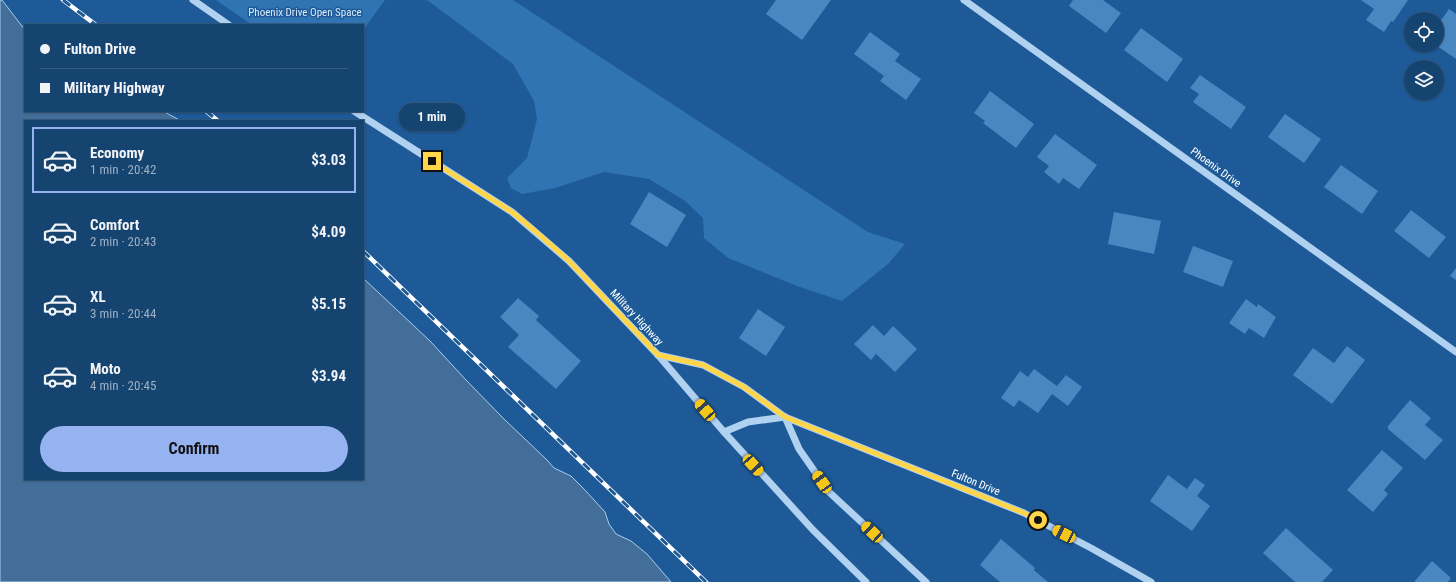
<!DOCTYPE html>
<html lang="en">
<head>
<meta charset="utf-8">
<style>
	:root { --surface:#164471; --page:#1f4b76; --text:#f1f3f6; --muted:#9eb0c3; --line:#355c84; --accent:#95b2f1 }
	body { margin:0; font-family:"Roboto Condensed",sans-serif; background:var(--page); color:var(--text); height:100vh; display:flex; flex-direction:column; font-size:15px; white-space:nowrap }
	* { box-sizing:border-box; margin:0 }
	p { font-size:13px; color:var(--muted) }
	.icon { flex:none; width:22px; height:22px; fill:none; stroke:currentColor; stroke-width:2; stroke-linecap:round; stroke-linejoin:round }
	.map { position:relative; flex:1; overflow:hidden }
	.sheet { position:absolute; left:24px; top:120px; width:340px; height:360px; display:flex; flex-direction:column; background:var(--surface); border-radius:0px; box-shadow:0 1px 3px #0004,0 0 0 1px var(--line) }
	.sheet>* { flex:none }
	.hud { position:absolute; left:24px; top:24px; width:340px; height:88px; border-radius:0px; box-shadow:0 1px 3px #0004,0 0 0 1px var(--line); display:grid; align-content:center; height:88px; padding:0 16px; background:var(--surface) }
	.controls { position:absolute; left:1404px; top:12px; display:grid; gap:8px }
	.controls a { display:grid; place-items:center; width:40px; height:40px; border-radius:50%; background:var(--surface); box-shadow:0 1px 3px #0004,0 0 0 1px var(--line); font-size:20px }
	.end { position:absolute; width:18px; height:18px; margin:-9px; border:5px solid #ffd54a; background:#111; box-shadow:0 0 0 2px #111 }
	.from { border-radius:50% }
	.bubble { position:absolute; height:28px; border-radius:14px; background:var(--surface); box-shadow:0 1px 3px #0004,0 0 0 1px var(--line); font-size:13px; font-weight:700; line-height:28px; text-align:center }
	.car { position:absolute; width:12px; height:24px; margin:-12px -6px; border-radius:5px; box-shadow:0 0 3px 1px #0007; background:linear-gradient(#f5c518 24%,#345 0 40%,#f5c518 0 76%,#345 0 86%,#f5c518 0) }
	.hud b { display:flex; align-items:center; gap:14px; height:38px; font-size:15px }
	.hud b+b { border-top:1px solid var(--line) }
	.hud i { width:10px; height:10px; background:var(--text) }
	ul { padding:7px 0 0; list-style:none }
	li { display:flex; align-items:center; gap:12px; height:66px; margin:0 8px 6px; padding:0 8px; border:2px solid transparent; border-radius:0px }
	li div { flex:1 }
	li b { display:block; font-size:15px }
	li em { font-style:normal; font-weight:700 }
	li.on { border-color:var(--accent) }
	li>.icon { width:36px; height:36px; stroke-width:1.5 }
	.action { display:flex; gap:8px; margin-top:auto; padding:8px 16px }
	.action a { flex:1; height:46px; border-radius:24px; background:var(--accent); color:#111; font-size:16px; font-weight:700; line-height:46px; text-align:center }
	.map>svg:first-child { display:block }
	.green { fill:#3174b4 }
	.water { fill:#436e99; stroke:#a4cdf1 }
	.building { fill:#4a86bf }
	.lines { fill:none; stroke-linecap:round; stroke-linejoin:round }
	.minor { stroke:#b1d1f0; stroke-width:7 }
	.rail-casing { stroke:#fff; stroke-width:4.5 }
	.rail { stroke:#1d5a97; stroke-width:3; stroke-dasharray:9; stroke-linecap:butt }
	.route { stroke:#ffd54a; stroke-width:5 }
	.labels { text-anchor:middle; stroke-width:3; stroke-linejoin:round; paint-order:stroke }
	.park-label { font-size:11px; fill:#d8eafb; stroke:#1d5a97 }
	.street-label { font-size:11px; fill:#fff; stroke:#1d5a97 }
</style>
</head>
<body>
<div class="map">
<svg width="1456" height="582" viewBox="0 0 1456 582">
	<rect width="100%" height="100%" fill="#1d5a97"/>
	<g class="green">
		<polygon points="216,0 385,0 363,30 363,25 252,25"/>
		<polygon points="427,0 513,0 868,232 905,244 888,264 842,301 797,286 728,258 704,238 703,218 685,201 649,179 604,172 555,188 522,194 511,188 507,178 527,158 537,119 534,101 513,64"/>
	</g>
	<polygon class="water" points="0,0 2,0 25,30 25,111 163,111 181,121 25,121 25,479 363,479 363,278 430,341 466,380 504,419 547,460 554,468 571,476 584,489 605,512 609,524 616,534 631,541 647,554 671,582 0,582"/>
	<g class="building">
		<polygon points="776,0 831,0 802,40 766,14"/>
		<polygon points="1073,0 1103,0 1121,13 1106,33 1069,6"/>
		<polygon points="1361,0 1408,0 1393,22 1391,21 1384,32 1366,20 1374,9"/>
		<polygon points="1449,9 1456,14 1456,59 1437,46 1437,26"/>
		<polygon points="1141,28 1183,59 1167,82 1124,50"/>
		<polygon points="870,32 900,54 895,61 921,79 906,100 880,81 884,76 854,54"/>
		<polygon points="1200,75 1246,107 1231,129 1193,102 1199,94 1190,88"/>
		<polygon points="990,91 1034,124 1016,148 983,123 985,121 974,113"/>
		<polygon points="1285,114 1321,139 1304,163 1268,137"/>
		<polygon points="1055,134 1097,165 1079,189 1063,178 1059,184 1044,172 1049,166 1037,157"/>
		<polygon points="1341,165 1378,191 1362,214 1324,187"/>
		<polygon points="649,192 686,215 667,247 630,224"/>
		<polygon points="1411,210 1446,237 1429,258 1394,231"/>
		<polygon points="1114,212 1161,221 1154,254 1108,244"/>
		<polygon points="1193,246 1233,261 1223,287 1183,272"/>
		<polygon points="1456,268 1456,280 1450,276"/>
		<polygon points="518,298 539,316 536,320 581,361 556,389 508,347 519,335 500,317"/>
		<polygon points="1246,299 1257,307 1258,304 1276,317 1264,338 1249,328 1245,334 1229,323"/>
		<polygon points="758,309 785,327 766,356 739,338"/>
		<polygon points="873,325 884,336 893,326 917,349 895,372 876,354 871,360 854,344"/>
		<polygon points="1347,346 1365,360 1332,404 1293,375 1313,348 1334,363"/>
		<polygon points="1034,369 1057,386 1066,375 1082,387 1068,406 1052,394 1038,413 1019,400 1014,407 1001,398 1020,371 1028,377"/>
		<polygon points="1410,400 1431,418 1425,425 1443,440 1425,460 1388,429 1388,426"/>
		<polygon points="1382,450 1403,468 1384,490 1388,494 1373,512 1347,490"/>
		<polygon points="1168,475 1187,489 1195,478 1205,485 1197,496 1210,506 1192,531 1150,501"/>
		<polygon points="1286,528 1333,570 1322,582 1295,582 1263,553"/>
		<polygon points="1001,539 1035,568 1034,570 1048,582 1000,582 980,565"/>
		<polygon points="1432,561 1451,578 1448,582 1414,582"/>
	</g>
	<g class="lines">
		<g class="minor">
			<polyline points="193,0 229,25"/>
			<polyline points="964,0 1456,352"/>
			<polyline points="354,111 512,212 569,261 658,355 724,432 813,530 866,582"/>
			<polyline points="658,355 703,365 744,387 785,417 1024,513 1091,548 1151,582"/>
			<polyline points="785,417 799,449 829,492 926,582"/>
			<polyline points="724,432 748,422 785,417"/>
		</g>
		<g class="rail-casing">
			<g id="rail">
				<polyline points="63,0 96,25"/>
				<polyline points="206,111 218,121"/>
				<polyline points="363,251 706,582"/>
			</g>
		</g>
		<use href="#rail" class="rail"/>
	</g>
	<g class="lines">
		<polyline class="route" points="432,161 512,212 535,231 569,261 658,355 703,365 744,387 785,417 1024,513 1038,520"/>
	</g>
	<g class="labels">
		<g class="park-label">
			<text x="305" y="16">Phoenix Drive Open Space</text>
		</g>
		<g class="street-label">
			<text transform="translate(1216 167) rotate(36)" y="4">Phoenix Drive</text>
			<text transform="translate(637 317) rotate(47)" y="4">Military Highway</text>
			<text transform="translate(976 482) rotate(22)" y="4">Fulton Drive</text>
		</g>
	</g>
</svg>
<div class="controls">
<a><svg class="icon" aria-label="locate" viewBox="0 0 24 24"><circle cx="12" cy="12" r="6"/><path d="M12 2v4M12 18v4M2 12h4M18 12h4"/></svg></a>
<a><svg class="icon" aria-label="layers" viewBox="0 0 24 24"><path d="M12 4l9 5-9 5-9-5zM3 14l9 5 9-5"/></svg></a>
</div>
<i class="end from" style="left:1038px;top:520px"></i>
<i class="end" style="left:432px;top:161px"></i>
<div class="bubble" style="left:399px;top:103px;width:66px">1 min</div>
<i class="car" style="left:705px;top:410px;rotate:319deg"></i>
<i class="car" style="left:753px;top:465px;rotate:138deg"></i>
<i class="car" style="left:822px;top:482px;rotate:325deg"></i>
<i class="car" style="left:872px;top:532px;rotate:313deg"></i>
<i class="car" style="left:1064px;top:534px;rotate:297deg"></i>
<div class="hud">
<b><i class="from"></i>Fulton Drive</b>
<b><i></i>Military Highway</b>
</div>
<section class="sheet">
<ul>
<li class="on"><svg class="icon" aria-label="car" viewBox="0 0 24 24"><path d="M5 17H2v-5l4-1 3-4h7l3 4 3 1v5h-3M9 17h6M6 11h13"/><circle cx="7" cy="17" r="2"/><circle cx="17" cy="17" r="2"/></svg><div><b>Economy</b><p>1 min · 20:42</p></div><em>$3.03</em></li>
<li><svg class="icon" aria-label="car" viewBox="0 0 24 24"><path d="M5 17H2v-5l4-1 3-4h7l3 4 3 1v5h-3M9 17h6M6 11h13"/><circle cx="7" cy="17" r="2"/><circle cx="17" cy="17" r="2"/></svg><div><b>Comfort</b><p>2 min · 20:43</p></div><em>$4.09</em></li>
<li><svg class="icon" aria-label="car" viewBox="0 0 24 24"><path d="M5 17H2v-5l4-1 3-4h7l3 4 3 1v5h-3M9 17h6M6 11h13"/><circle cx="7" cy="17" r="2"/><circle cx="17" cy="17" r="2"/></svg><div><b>XL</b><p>3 min · 20:44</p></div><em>$5.15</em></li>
<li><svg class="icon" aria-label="car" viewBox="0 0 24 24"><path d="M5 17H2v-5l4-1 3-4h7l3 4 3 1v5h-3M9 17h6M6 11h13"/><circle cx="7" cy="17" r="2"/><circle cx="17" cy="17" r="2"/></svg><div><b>Moto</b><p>4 min · 20:45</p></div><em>$3.94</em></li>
</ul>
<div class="action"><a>Confirm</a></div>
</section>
</div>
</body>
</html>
